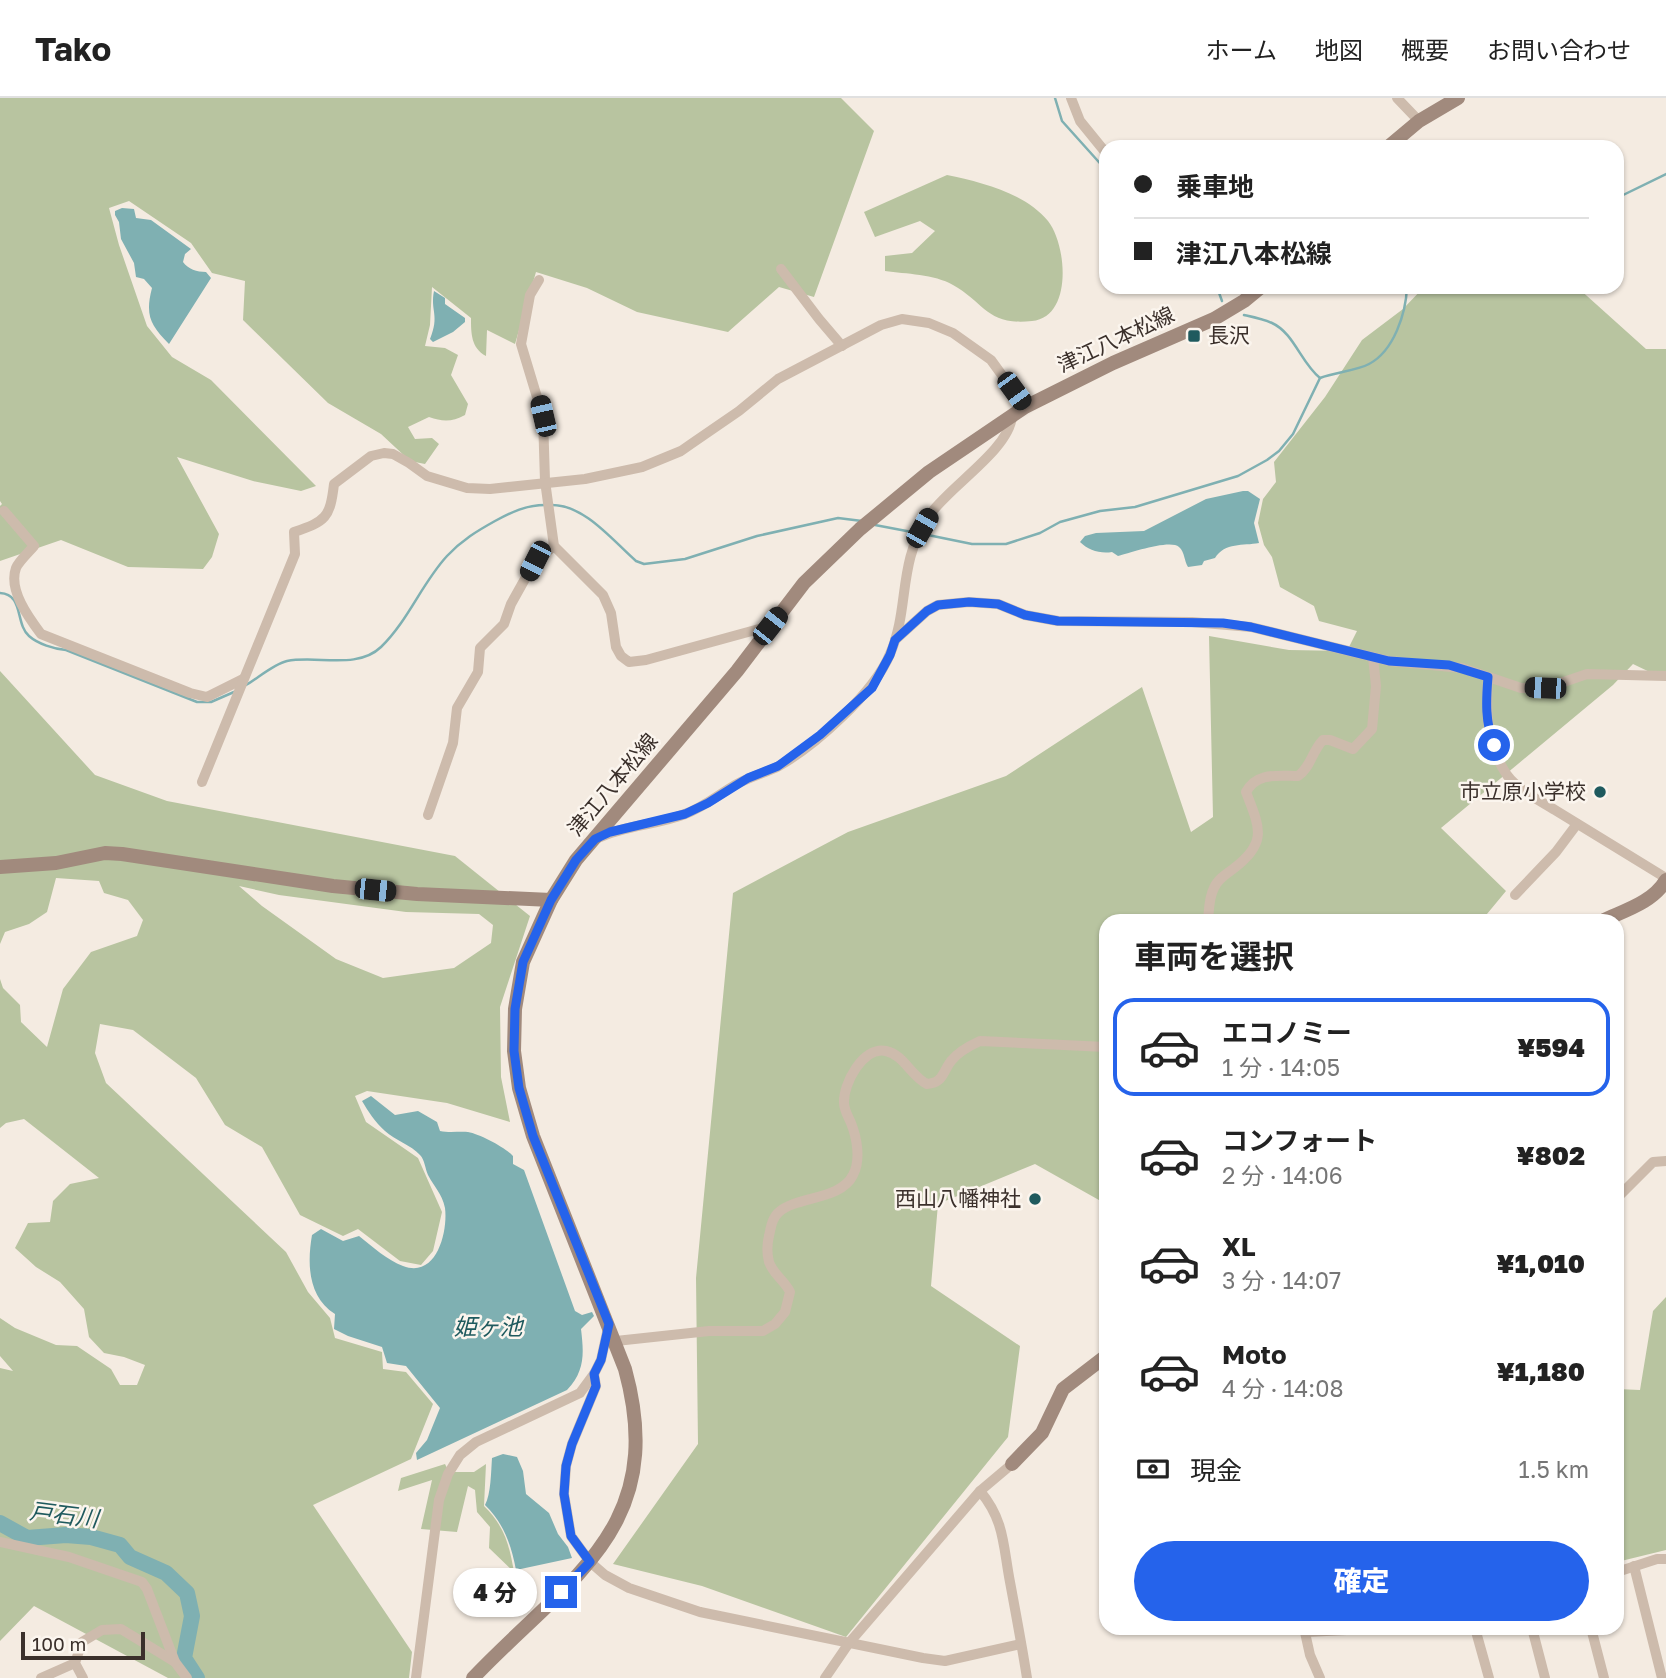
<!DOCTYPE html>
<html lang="ja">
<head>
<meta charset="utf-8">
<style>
	:root { --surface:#fff; --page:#f2f2f2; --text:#222; --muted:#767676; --line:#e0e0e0; --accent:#2563eb }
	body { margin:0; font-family:"Golos Text","Noto Sans JP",sans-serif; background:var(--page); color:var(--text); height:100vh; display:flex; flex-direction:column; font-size:26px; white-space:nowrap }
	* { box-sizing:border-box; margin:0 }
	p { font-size:23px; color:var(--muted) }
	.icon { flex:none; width:38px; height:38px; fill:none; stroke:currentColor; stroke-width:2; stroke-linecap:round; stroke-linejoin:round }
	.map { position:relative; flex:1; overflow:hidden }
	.panel { position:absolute; left:1099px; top:816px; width:525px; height:721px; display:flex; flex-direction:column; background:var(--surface); border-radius:21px; box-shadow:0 2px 5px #0004 }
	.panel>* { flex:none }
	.hud { position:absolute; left:1099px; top:42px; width:525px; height:154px; border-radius:21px; box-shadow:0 2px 5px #0004; display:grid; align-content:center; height:154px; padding:0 35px; background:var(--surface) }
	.scale { position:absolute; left:21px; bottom:18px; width:124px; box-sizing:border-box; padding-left:7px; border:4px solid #3b302b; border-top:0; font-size:19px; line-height:24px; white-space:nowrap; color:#3b302b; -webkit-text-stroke:5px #fbf5ee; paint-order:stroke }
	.end { position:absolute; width:32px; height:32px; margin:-16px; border:9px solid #2563eb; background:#fff; box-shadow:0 0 0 4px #fff }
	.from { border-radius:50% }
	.bubble { position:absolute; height:49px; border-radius:24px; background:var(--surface); box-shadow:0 2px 5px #0004; font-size:23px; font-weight:800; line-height:49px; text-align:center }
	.car { position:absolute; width:21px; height:42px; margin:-21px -10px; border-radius:9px; box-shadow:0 0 5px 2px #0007; background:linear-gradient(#222 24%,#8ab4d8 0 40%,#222 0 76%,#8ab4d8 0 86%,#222 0) }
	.hud b { display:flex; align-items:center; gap:24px; height:66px; font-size:26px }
	.hud b+b { border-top:2px solid var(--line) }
	.hud i { width:18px; height:18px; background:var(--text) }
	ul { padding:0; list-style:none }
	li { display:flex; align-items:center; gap:21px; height:98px; margin:0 14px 10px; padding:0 21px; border:4px solid transparent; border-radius:21px }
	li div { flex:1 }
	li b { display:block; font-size:26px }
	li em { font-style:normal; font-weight:800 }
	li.on { border-color:var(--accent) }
	li>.icon { width:63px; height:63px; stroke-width:1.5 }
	h2 { padding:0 35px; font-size:32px; line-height:84px }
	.pay { display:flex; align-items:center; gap:18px; height:77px; padding:0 35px; font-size:26px }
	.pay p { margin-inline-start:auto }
	.button { display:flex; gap:14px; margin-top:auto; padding:14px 35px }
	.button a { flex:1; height:80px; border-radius:42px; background:var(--accent); color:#fff; font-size:28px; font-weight:800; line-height:80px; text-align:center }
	header { display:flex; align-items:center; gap:42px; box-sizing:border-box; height:98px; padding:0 35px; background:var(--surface); border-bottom:2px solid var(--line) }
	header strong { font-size:33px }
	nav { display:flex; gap:38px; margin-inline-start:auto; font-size:24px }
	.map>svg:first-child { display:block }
	.green { fill:#b8c4a0; fill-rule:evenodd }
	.water { fill:#7fb0b2 }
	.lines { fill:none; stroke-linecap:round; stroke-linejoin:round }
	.stream { stroke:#7fb0b2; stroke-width:2.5 }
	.river { stroke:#7fb0b2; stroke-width:16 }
	.street { stroke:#cdbbac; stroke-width:10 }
	.secondary { stroke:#a18a7d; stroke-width:14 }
	.route { stroke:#2563eb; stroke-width:9 }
	.poi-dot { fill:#1f5a5e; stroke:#fbf5ee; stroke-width:2.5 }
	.labels { text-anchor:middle; stroke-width:5; stroke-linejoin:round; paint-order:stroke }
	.poi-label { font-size:21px; fill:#3b302b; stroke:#fbf5ee; text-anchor:end }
	.street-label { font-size:21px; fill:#3b302b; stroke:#fbf5ee }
	.water-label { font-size:23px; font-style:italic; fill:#1f5a5e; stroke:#fbf5ee }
</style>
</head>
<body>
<header>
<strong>Tako</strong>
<nav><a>ホーム</a><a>地図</a><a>概要</a><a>お問い合わせ</a></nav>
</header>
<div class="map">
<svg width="1666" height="1580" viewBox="0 0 1666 1580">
	<rect width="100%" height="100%" fill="#f4ebe1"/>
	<g class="green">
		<path d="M0,0H841L874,33L814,199L779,189L728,234L637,214L587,190L536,174L515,246L487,232L486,258C471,250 471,235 471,220L432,189L430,227L425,248L445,250L458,257L451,277L468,306L465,317C452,324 443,324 429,319L408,329L415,341L432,340L439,346L425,366L410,363L381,336L328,305L243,222L245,183L212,175L191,145L129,103L109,110L119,147L147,228L172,259L211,282L316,388L301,393L253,383L177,359L219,436L212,459L203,471L128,469L61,442L0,463V408L2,406L0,403Z"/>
		<path d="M947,77C981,84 1025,95 1048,123C1067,147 1073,219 1032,223C987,228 985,205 953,187C934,176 906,176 885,173V158L912,155L935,133L920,123L875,139L864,114Z"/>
		<polygon points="1424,189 1577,189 1646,251 1666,251 1666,577 1658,578 1633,566 1613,587 1441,730 1506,793 1482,822 1106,822 1106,1106 1035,1066 938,1106 931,1188 1020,1248 1008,1339 846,1539 702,1488 613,1466 698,1346 696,1180 733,795 848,734 1006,678 1142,589 1191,734 1213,719 1209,538 1289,552 1347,553 1357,533 1319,523 1314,508 1280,489 1272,459 1264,447 1258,425 1263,401 1276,384 1274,364 1325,299 1362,242 1403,211"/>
		<path d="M0,573L95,677L167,703L455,758L530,818L500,909L501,979L510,1024L447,1005L367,993L355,998L366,1024L418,1060L442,1114L433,1153L421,1167L400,1163L358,1131L343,1138L300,1117L262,1049L225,1027L196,980L133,932L100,926L95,955L106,985L286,1154L308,1194L330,1220L335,1240L382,1254L383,1271L406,1274L433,1306L411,1361L313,1407L412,1554L409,1580H168L34,1508L0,1543V1270L13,1273L0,1258V1220L15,1230L56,1247L77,1248L111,1271L120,1287H137L145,1267L124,1259L104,1255L89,1239L84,1211L60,1184L36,1169L15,1150L28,1125L50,1124L53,1103L70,1086L99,1080L24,1021L6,1025L0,1030V881L3,890L20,907L21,924L47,949L63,891L91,854L137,838L143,822L128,802L104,795L99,783L56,780L47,814L29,826L5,834L0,846ZM239,788L279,797L406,814L479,816L493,827L491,845L454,870L383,880L336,861L262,808Z"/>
		<polygon points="1666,1199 1666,1452 1617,1464 1617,1291 1640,1292 1653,1213"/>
		<path d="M445,1366L449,1374H474L486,1366L484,1408C505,1429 509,1446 514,1474L489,1450L490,1429L477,1414L475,1392L468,1388L457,1434L421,1431L432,1382L398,1393L401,1380Z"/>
	</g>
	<g class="water">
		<path d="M122,110L134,111L136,120L151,122L191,151L185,156L183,164C188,171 197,174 206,174L211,180L169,246C150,227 145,217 152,190L144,181L136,179L134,165L121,141L119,124L115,117V113Z"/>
		<path d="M434,193L445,200V206L465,220V224L453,234L433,244L430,241C440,217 430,213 434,193Z"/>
		<path d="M1243,393H1248L1260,401L1254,425L1259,445C1243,448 1225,444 1215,460L1204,463L1202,467L1188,469C1184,463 1185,454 1179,449C1170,441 1130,455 1118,458L1112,454C1100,456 1088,452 1080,444L1085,438L1096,435L1144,433L1206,401Z"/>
		<path d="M371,998L395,1017L418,1013L437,1024L440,1033C450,1035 460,1033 468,1034C480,1036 506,1050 513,1058V1066L524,1072L575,1213L582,1217L592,1214L594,1218L581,1231C584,1256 585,1273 567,1292L417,1362L416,1355L427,1342L440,1310L406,1268L387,1265L382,1249L348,1238L334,1231L335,1216C308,1199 307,1166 312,1137L321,1131L343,1143L359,1138C373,1149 387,1162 403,1168C437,1181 448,1133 445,1110C442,1095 434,1089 428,1077C425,1071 425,1062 420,1057C411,1047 395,1042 385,1033C375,1024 368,1013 362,1003Z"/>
		<path d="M503,1356L517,1359L523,1373L526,1396L549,1415L558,1436L568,1449L572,1460L516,1472C511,1446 504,1426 485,1407C491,1396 491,1374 492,1360Z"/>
	</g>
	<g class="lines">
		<g class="stream">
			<polyline points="1055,0 1062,23 1106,72"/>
			<polyline points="1617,100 1666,76"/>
			<polyline points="1214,189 1218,192 1222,203"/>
			<path d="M1244,217C1253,219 1263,221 1272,225C1294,235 1301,265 1320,280"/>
			<path d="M552,407C585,407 613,443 636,463L644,466L685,461L757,438L838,420L862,423"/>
			<polyline points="875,427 917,435"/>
			<path d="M923,436L972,446H1006L1040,435L1060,424L1100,413L1135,409L1238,378L1267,362L1279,353L1293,336L1320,280C1335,274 1356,273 1369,266C1394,253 1406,215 1407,189"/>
			<path d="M0,495C24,496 15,526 29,538C38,546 54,551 66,552L197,604H211L234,594"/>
			<path d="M246,587C258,580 274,566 287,563C317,557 357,572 381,549C408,523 422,485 447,458C462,442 477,433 495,423C512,414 526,407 545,407"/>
		</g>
		<polyline class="river" points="0,1425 27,1440 66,1437 91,1439 120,1447 130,1459 166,1475 187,1495 192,1518 184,1560 197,1580"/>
		<g class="street">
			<polyline points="1071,0 1080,23 1106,55"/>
			<polyline points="1397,0 1419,23"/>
			<polyline points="781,171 819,221 842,248"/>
			<polyline points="539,182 530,197 521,246 543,319 545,383 554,448 603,497 611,515 616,549 621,558 629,564 646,562 770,528"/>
			<polyline points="1242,189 1254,196"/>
			<path d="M4,413L34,448C29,454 19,463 16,470C8,492 29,520 41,536L190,595L207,599L243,581"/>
			<polyline points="895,542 927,513 938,507 969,504 998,506 1025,517 1058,523 1192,524 1251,529 1389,563 1462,570 1521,590 1546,590 1587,576 1666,578"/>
			<path d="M1488,579C1486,614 1486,646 1507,677C1518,692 1539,702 1555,712C1592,735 1629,757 1666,780"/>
			<path d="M202,684L295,456L294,434C326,423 330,420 334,386L371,358L384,355L393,356L409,365L427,378L467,390L490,391L585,381L642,369L681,353L691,346L739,313L778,281L881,227L902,221L929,225L953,235L991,262L1025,309"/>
			<polyline points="428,717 453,645 457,610 478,574 480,550 504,526 511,506 535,463 554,448"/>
			<path d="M598,740C625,727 657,727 685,716C704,709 718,697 735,687C749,679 765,675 779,668C816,647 874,595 890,556C910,510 897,467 928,419C948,389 1008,353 1012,319"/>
			<polyline points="1515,797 1556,754 1577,726"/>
			<path d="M1208,822C1209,812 1209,799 1214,790C1217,782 1226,776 1233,771C1268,745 1260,730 1246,694C1257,674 1277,678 1298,678C1311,669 1312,653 1323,642H1330L1353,651L1372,631L1376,588L1373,559"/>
			<polyline points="1617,1100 1653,1064 1666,1063"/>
			<path d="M616,1243L709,1233H763L775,1226L785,1214L790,1194C785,1183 773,1176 769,1164C767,1156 767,1146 769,1138C771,1129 772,1120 779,1114C797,1098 841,1102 853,1077C861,1062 857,1040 851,1025C848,1018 844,1012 844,1005C843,986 863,948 886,953C904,957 911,978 927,986C943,985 942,975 951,963C958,954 969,948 980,943L1106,949"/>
			<polyline points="594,1276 596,1288 572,1346 566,1368 564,1396 571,1438 590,1464 605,1477 629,1490 700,1514 923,1560 945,1563 1021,1546"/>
			<path d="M980,1393C1005,1423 1003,1448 1010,1484C1016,1516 1022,1548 1027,1580"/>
			<polyline points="0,1444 69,1459 142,1484 147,1491 175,1564 187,1580"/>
			<polyline points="1634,1468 1662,1580"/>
			<polyline points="1617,1474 1657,1461 1666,1461"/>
			<polyline points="1304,1530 1310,1557 1320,1580"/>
			<polyline points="1475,1530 1489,1580"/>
			<polyline points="1532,1530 1545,1580"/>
			<polyline points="1591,1530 1604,1580"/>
			<polyline points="1306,1534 1387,1530"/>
			<polyline points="41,1580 75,1565"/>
			<polyline points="83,1580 75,1565 82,1544 102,1532 121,1531 175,1564"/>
			<polyline points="416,1580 439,1402 448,1376 460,1357 476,1344 580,1295 594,1276 601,1262 608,1230"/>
			<polyline points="825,1580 849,1545 980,1393 1012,1366"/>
		</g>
		<g class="secondary">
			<polyline points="1388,49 1419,23 1458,0"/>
			<polyline points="0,769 56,765 105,755 122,756 333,788 417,796 551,802"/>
			<path d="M1604,822C1626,812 1653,804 1666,782"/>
			<polyline points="1012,1366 1042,1335 1063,1291 1106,1258"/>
			<path d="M473,1580C568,1480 669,1431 625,1271L533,1038L519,990L514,953L515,911L523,864L551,802L576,762L737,573L804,485L860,431L929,374L1025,309L1113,265L1214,221L1244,203L1261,189"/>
		</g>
	</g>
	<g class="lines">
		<path class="route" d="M561,1494L590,1464L571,1438L564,1396L566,1368L572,1346L596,1288L594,1276L601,1262L609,1226L533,1038L519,990L514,953L515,911L523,864L551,802L576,762L595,741L610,734L685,716L708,705L748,680L778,668L820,637L872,590L890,557L895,542L927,513L938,507L969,504L998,506L1025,517L1058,523L1223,525L1251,529L1389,563L1449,567L1488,579C1486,603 1485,624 1494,647"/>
	</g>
	<g class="poi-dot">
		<rect x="1187" y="231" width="14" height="14" rx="3.5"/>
		<circle cx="1600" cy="694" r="7"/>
		<circle cx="1035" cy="1101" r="7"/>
	</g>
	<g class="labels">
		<g class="poi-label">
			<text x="1208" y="245" text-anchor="start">長沢</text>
			<text x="1586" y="701">市立原小学校</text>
			<text x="1021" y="1108">西山八幡神社</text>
		</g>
		<g class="street-label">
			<text transform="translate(1116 242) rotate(-25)" y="7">津江八本松線</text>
			<text transform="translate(613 687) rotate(-50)" y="7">津江八本松線</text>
		</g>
		<g class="water-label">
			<text x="488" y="1237">姫ヶ池</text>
			<text transform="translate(64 1417) rotate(7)" y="8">戸石川</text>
		</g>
	</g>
</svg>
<div class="scale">100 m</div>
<i class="end from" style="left:1494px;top:647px"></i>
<i class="end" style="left:561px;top:1494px"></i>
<div class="bubble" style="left:453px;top:1470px;width:84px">4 分</div>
<i class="car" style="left:1014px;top:293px;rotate:144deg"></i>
<i class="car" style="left:543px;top:318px;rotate:347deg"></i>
<i class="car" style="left:922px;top:430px;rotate:30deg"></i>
<i class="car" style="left:535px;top:463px;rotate:207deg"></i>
<i class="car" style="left:770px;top:528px;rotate:38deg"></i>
<i class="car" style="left:1545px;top:590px;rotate:272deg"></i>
<i class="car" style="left:375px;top:792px;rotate:96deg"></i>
<div class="hud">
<b><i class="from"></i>乗車地</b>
<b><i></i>津江八本松線</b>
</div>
<section class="panel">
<h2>車両を選択</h2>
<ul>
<li class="on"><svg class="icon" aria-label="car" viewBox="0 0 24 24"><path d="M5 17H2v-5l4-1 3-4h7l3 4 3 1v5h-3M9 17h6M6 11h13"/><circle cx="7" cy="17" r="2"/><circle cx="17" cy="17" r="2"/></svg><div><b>エコノミー</b><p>1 分 · 14:05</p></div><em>¥594</em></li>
<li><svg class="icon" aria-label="car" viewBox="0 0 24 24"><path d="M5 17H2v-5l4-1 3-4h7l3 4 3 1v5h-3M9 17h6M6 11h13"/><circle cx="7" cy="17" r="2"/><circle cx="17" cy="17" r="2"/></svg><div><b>コンフォート</b><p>2 分 · 14:06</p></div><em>¥802</em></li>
<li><svg class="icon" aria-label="car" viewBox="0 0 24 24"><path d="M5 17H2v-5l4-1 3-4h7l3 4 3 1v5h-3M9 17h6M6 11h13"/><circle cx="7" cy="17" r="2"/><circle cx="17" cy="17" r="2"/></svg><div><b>XL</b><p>3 分 · 14:07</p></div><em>¥1,010</em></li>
<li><svg class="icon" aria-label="car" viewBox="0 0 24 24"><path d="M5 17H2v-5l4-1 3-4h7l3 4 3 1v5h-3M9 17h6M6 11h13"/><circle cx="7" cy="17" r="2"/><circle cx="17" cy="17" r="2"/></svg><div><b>Moto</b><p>4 分 · 14:08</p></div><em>¥1,180</em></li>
</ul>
<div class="pay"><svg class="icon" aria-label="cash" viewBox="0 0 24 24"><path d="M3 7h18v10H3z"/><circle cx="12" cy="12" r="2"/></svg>現金<p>1.5 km</p></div>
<div class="button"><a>確定</a></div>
</section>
</div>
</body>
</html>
